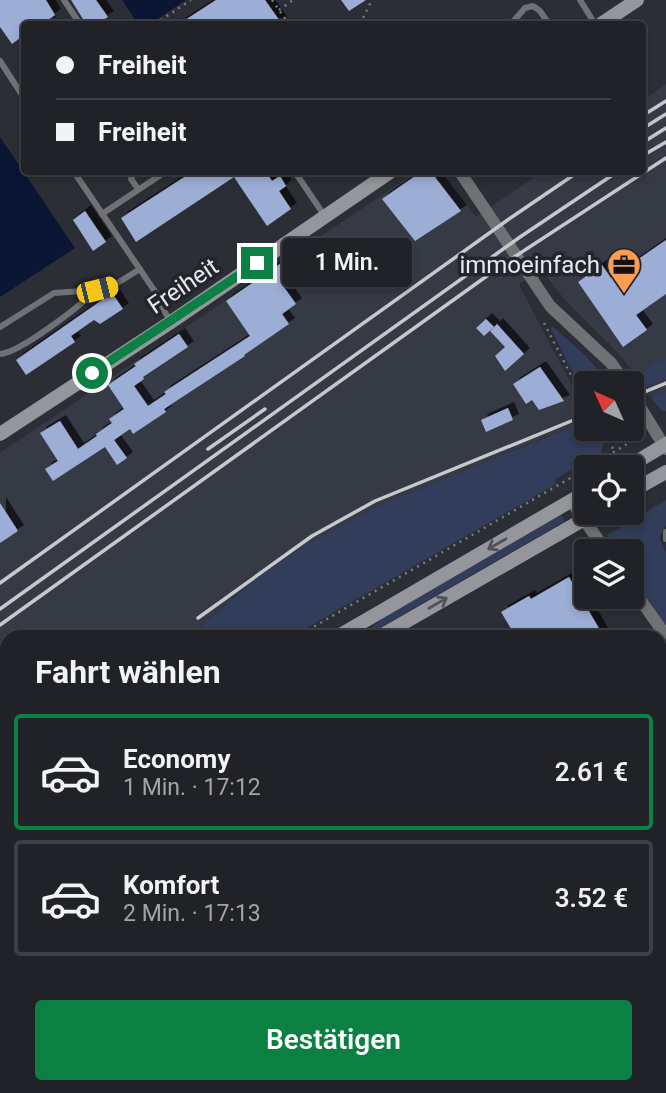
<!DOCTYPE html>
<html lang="de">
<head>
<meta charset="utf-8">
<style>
	:root { --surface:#212228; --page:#2d2f34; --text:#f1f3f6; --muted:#a2a4a8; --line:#3e3f45; --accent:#0b8043 }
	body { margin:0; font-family:Roboto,sans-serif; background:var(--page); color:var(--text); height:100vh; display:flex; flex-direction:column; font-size:26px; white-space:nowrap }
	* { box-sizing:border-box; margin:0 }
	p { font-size:23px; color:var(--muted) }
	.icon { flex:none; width:38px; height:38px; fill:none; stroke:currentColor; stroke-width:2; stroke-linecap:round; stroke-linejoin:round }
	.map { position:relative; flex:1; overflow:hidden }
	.panel { position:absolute; left:0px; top:630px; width:667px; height:464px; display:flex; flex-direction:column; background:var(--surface); border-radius:21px 21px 0 0; box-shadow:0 4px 10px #0003,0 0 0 2px var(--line) }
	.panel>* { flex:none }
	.top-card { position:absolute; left:21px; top:21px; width:625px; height:154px; border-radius:7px; box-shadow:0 4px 10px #0003,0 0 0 2px var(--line); display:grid; align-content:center; height:154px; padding:0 35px; background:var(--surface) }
	.needle { width:46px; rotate:315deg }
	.tools { position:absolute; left:574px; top:371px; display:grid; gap:14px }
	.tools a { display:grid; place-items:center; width:70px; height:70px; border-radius:7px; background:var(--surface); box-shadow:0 4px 10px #0003,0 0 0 2px var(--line); font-size:35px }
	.end { position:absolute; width:32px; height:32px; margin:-16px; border:9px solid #0b8043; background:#fff; box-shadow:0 0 0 4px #fff }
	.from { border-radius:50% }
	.bubble { position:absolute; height:49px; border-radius:7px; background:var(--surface); box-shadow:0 4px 10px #0003,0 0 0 2px var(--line); font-size:23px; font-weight:600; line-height:49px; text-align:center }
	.car { position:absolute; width:21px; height:42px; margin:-21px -10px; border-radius:9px; box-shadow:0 0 5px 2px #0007; background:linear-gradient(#f5c518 24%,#345 0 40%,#f5c518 0 76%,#345 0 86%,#f5c518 0) }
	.top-card b { display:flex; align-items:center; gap:24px; height:66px; font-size:26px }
	.top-card b+b { border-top:2px solid var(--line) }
	.top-card i { width:18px; height:18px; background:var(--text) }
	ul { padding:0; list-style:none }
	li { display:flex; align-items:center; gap:21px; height:116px; margin:0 14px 10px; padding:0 21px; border:4px solid var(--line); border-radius:7px }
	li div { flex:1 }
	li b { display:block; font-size:26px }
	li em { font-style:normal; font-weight:600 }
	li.selected { border-color:var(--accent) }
	li>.icon { width:63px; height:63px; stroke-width:1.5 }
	h2 { padding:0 35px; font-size:32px; line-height:84px }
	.button { display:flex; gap:14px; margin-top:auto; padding:14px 35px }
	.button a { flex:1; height:80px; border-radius:7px; background:var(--accent); color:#fff; font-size:28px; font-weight:600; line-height:80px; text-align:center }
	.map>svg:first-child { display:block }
	.built { fill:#353a45 }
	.green { fill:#313d5a }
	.water { fill:#0b1534 }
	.building { fill:#9cadd6; filter:url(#shadow) }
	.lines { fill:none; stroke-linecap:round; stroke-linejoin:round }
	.path { stroke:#797b80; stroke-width:2.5; stroke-dasharray:2 5; stroke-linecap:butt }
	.lane { stroke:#6f7174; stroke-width:6 }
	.street { stroke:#6f7174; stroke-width:12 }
	.secondary { stroke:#94969b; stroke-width:14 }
	.rail { stroke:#c6c8cc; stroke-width:3.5 }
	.oneway { stroke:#505258 }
	.route { stroke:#0b8043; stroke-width:9 }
	.labels { text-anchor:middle; stroke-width:7; stroke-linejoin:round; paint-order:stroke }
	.poi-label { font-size:24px; fill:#e7e9ed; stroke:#22252b; text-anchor:end }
	.street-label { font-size:24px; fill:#e7e9ed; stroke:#22252b }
</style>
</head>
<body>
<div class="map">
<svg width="666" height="1093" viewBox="0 0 666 1093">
	<defs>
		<filter id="shadow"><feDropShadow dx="6" dy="-6" stdDeviation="0" flood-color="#0009"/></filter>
	</defs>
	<rect width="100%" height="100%" fill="#2c2e35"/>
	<g class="built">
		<polygon points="666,84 666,360 641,374 640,382 620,355 566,301 540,269 519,285 586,412 586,424 581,423 374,507 299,549 254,579 189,637 7,637 7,772 0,777 0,453 416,172 442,172 476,217 542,172 642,172 642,101"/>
		<polygon points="666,379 666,392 650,397 641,389"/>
	</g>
	<g class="green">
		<polygon points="552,326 582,352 610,383 586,383 586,398 551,329"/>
		<polygon points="657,360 659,363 666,360 666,379 641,389 641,374"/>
		<polygon points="666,391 666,411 662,411 650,397"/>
		<polygon points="632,421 635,428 634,434 616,445 606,429 632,429"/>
		<polygon points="582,423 586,424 586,429 597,429 604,441 601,453 554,480 556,484 291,637 189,637 254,580 299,549 374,507"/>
		<polygon points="666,500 666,525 659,537 666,552 666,627 632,574 632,551 617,551 607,535"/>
		<polygon points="561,515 565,521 364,637 360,637 383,618"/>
		<polygon points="7,772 7,801 0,805 0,777"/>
		<polygon points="666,1044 666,1093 607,1093 615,1087 660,1087 660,1049"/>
		<polygon points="513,1087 600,1087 604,1093 512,1093 510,1090"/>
	</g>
	<g class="water">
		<polygon points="122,0 186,0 150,24 138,24"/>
		<polygon points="0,137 75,248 0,297"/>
	</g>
	<g class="building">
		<polygon points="0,0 46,0 55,15 48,20 50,24 24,24 24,35 12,44 0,27"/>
		<polygon points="71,0 96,0 108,17 96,24 86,24"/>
		<polygon points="216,0 265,0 282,24 179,24"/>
		<polygon points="341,0 366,0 349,11"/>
		<polygon points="192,172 266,172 272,181 280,176 286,186 279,191 291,209 267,226 234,177 136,242 121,218"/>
		<polygon points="421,172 431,172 461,211 415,241 382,199"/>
		<polygon points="85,211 106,242 93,251 73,220"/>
		<polygon points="666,240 666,294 636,315 647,330 623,347 578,282 602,265 611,278"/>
		<polygon points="306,246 315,260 281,283 296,304 282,314 289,324 244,355 245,356 164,409 166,412 133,434 130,429 114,440 127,458 117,465 105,447 53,481 45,469 58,461 40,433 60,421 78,449 97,436 96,434 112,423 109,419 124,409 108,385 136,366 134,364 179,334 188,347 143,377 144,379 134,386 148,406 166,394 164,392 250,336 226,301"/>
		<polygon points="112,293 123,309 100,324 94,320 71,336 75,342 26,375 16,360"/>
		<polygon points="486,319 494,327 484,336 476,328"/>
		<polygon points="497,324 524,354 505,371 495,356 505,347 490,331"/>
		<polygon points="540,367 564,401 539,410 532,400 526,404 513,384"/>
		<polygon points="508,408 513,420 486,432 481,420"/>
		<polygon points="0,503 18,531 0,543"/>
		<polygon points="569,577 604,637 516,637 501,612 529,596 531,599"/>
	</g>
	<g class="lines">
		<g class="path">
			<polyline points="272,0 289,24"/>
			<polyline points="279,10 293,0"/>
			<polyline points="155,24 191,0"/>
			<polyline points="360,24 372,0"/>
			<polyline points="544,323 586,404"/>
			<polyline points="601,429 615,452"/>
			<polyline points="589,467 642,435"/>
			<polyline points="296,637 586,469"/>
			<polyline points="0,808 7,804"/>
			<polyline points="660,818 666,828"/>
			<polyline points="660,911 660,913"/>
			<polyline points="492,1093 496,1087"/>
		</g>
		<g class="lane">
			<polyline points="64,0 80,24"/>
			<polyline points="580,0 595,24"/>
			<polyline points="511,24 525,8 533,6 540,11 549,24"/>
			<polyline points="0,61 24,98"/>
			<polyline points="74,172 158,296 161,306 171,322"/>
			<polyline points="134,172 131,179 138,189"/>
			<polyline points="295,172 324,215"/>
			<polyline points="102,214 165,172"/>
			<polyline points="0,327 54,293 97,290 111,287 140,269"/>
			<path d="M0,354C19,353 81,306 94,291"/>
			<polyline points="666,532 666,539"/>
			<polyline points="0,938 7,934"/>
			<polyline points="0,1008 7,1008"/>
			<polyline points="66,1087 69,1093"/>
			<polyline points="183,1087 187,1093"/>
			<polyline points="301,1087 305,1093"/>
			<polyline points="396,1087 399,1093"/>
			<polyline points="285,1093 296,1087"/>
		</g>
		<g class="street">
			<polyline points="460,172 550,306 611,363 625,383"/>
			<polyline points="632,394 666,449"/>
			<polyline points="571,501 606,551"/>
			<polyline points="632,588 666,636"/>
			<polyline points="660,982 666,977"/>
		</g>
		<g class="secondary">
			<polyline points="601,24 637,0"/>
			<polyline points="0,434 171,322 390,172"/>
			<polyline points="628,467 666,444"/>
			<polyline points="632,491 666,472"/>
			<polyline points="337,637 586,492"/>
			<polyline points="379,637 595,513"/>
			<polyline points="0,831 7,827"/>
			<polyline points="0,856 7,852"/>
		</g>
		<g class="rail">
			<polyline points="642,116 666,101"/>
			<polyline points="642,129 666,114"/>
			<polyline points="642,143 666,128"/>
			<polyline points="642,156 666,142"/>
			<polyline points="632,397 666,383"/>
			<polyline points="208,449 265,409"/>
			<polyline points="0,583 509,219 578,172"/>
			<polyline points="0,609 520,237 617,172"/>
			<polyline points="198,618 312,536 375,501 586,415"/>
			<polyline points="0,625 505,263 666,158"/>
		</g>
	</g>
	<defs><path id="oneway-shaft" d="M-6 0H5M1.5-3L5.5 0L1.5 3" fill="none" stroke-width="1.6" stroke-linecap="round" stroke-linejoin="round" transform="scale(1.75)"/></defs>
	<g class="oneway">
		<use href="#oneway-shaft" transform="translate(497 544) rotate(150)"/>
		<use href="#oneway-shaft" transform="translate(438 603) rotate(-30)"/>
	</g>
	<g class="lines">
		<polyline class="route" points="92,373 257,263"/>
	</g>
	<defs>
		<g id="office-pin" transform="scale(1.75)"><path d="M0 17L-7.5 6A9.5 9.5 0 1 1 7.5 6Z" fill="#fc9d52" stroke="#22252b"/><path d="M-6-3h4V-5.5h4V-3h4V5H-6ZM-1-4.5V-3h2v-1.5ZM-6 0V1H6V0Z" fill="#111"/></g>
	</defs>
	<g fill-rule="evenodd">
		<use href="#office-pin" x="624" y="265"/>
	</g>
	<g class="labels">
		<g class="poi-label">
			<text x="600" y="273">immoeinfach</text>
		</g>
		<g class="street-label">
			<text transform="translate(183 286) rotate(-34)" y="8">Freiheit</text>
		</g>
	</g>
</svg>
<div class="tools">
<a><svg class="needle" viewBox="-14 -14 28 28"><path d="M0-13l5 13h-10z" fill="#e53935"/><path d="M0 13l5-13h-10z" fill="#a2a4a8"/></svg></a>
<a><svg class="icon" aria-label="locate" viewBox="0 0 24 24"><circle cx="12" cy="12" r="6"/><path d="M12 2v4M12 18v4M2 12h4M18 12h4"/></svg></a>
<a><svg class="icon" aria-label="layers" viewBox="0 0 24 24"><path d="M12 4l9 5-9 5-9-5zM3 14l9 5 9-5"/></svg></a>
</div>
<i class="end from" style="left:92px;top:373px"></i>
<i class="end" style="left:257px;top:263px"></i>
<div class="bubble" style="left:282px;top:238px;width:130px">1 Min.</div>
<i class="car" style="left:97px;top:290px;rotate:76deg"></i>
<div class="top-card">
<b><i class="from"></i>Freiheit</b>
<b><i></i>Freiheit</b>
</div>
<section class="panel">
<h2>Fahrt wählen</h2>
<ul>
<li class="selected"><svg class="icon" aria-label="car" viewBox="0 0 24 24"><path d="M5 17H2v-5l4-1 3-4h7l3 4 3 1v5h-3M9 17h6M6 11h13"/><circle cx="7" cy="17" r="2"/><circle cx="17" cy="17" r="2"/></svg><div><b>Economy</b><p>1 Min. · 17:12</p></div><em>2.61 €</em></li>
<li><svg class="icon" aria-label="car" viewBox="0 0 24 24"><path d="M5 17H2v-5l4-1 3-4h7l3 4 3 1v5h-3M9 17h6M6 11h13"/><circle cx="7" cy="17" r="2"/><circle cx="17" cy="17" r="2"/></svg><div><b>Komfort</b><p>2 Min. · 17:13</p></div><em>3.52 €</em></li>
</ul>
<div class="button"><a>Bestätigen</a></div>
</section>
</div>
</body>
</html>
